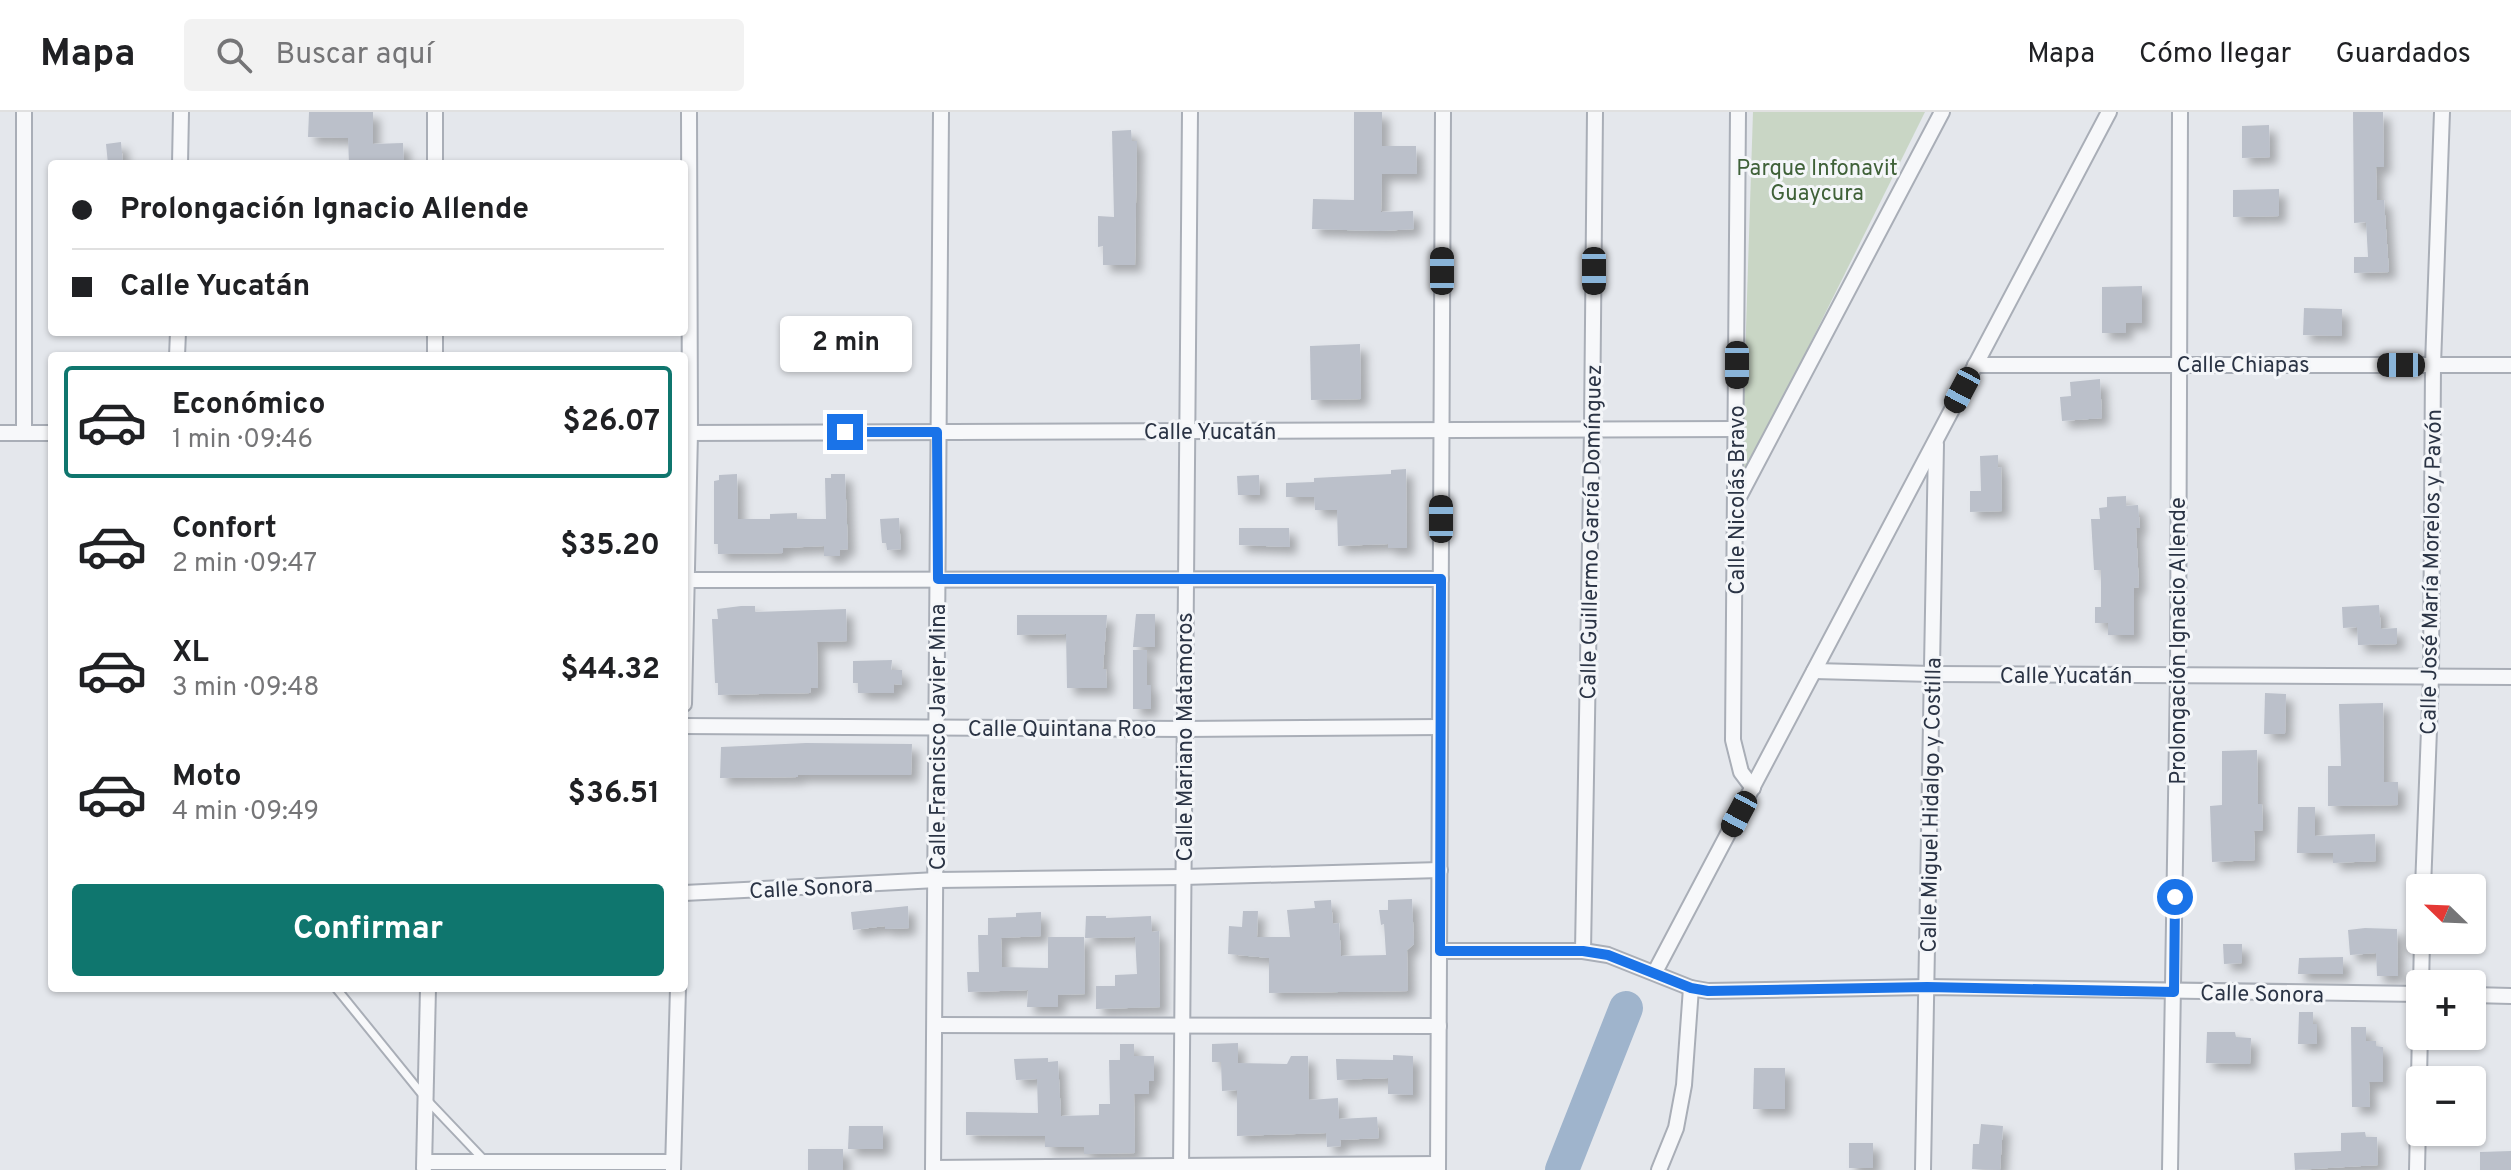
<!DOCTYPE html>
<html lang="es">
<head>
<meta charset="utf-8">
<style>
	:root { --surface:#fff; --page:#f2f2f2; --text:#202124; --muted:#757577; --line:#e0e0e0; --accent:#0f766e }
	body { margin:0; font-family:Overpass,sans-serif; background:var(--page); color:var(--text); height:100vh; display:flex; flex-direction:column; font-size:30px; white-space:nowrap }
	* { box-sizing:border-box; margin:0 }
	p { font-size:26px; color:var(--muted) }
	.icon { flex:none; width:44px; height:44px; fill:none; stroke:currentColor; stroke-width:2; stroke-linecap:round; stroke-linejoin:round }
	.map { position:relative; flex:1; overflow:hidden }
	.side { position:absolute; left:48px; top:240px; width:640px; height:640px; display:flex; flex-direction:column; background:var(--surface); border-radius:8px; box-shadow:0 2px 6px #0004 }
	.side>* { flex:none }
	.guide { position:absolute; left:48px; top:48px; width:640px; height:176px; border-radius:8px; box-shadow:0 2px 6px #0004; display:grid; align-content:center; height:176px; padding:0 24px; background:var(--surface) }
	.needle { width:52px; rotate:293deg }
	.buttons { position:absolute; left:2406px; top:762px; display:grid; gap:16px }
	.buttons a { display:grid; place-items:center; width:80px; height:80px; border-radius:8px; background:var(--surface); box-shadow:0 2px 6px #0004; font-size:40px }
	.end { position:absolute; width:36px; height:36px; margin:-18px; border:10px solid #1a73e8; background:#fff; box-shadow:0 0 0 4px #fff }
	.from { border-radius:50% }
	.bubble { position:absolute; height:56px; border-radius:8px; background:var(--surface); box-shadow:0 2px 6px #0004; font-size:26px; font-weight:700; line-height:56px; text-align:center }
	.car { position:absolute; width:24px; height:48px; margin:-24px -12px; border-radius:10px; box-shadow:0 0 6px 2px #0007; background:linear-gradient(#222 24%,#8ab4d8 0 40%,#222 0 76%,#8ab4d8 0 86%,#222 0) }
	.guide b { display:flex; align-items:center; gap:28px; height:76px; font-size:30px }
	.guide b+b { border-top:2px solid var(--line) }
	.guide i { width:20px; height:20px; background:var(--text) }
	ul { padding:14px 0 0; list-style:none }
	li { display:flex; align-items:center; gap:24px; height:112px; margin:0 16px 12px; padding:0 8px; border:4px solid transparent; border-radius:8px }
	li div { flex:1 }
	li b { display:block; font-size:30px }
	li em { font-style:normal; font-weight:700 }
	li.on { border-color:var(--accent) }
	li>.icon { width:72px; height:72px; stroke-width:1.5 }
	.cta { display:flex; gap:16px; margin-top:auto; padding:16px 24px }
	.cta a { flex:1; height:92px; border-radius:8px; background:var(--accent); color:#fff; font-size:32px; font-weight:700; line-height:92px; text-align:center }
	header { display:flex; align-items:center; gap:48px; box-sizing:border-box; height:112px; padding:0 40px; background:var(--surface); border-bottom:2px solid var(--line) }
	header strong { font-size:38px }
	nav { display:flex; gap:44px; margin-inline-start:auto; font-size:28px }
	.search { width:560px; height:72px; background:var(--page); display:flex; align-items:center; gap:20px; box-sizing:border-box; padding:0 28px; border-radius:8px; color:var(--muted); font-size:30px }
	.map>svg:first-child { display:block }
	.green { fill:#c9d6c5 }
	.lines { fill:none; stroke-linecap:round; stroke-linejoin:round }
	.river { stroke:#9fb4cc; stroke-width:34 }
	.building { fill:#bbc0ca; filter:url(#shadow) }
	.service-casing { stroke:#a9aeb7; stroke-width:11 }
	.minor-casing { stroke:#a9aeb7; stroke-width:18 }
	.service { stroke:#f7f8fa; stroke-width:7 }
	.minor { stroke:#f7f8fa; stroke-width:14 }
	.route { stroke:#1a73e8; stroke-width:10 }
	.labels { text-anchor:middle; stroke-width:6; stroke-linejoin:round; paint-order:stroke }
	.park-label { font-size:22px; fill:#3f6138; stroke:#f4f6f9 }
	.street-label { font-size:22px; fill:#2b3445; stroke:#f4f6f9 }
</style>
</head>
<body>
<header>
<strong>Mapa</strong>
<div class="search"><svg class="icon" aria-label="search" viewBox="0 0 24 24"><circle cx="10" cy="10" r="6"/><path d="M15 15l6 6"/></svg>Buscar aquí</div>
<nav><a>Mapa</a><a>Cómo llegar</a><a>Guardados</a></nav>
</header>
<div class="map">
<svg width="2511" height="1058" viewBox="0 0 2511 1058">
	<defs>
		<filter id="shadow"><feDropShadow dx="7" dy="7" stdDeviation="4" flood-color="#0004"/></filter>
	</defs>
	<rect width="100%" height="100%" fill="#e4e7ec"/>
	<polygon class="green" points="1753,0 1925,0 1741,371"/>
	<g class="lines">
		<polyline class="river" points="1562,1058 1626,896"/>
	</g>
	<g class="building">
		<polygon points="309,0 373,0 373,32 403,31 404,52 349,52 348,26 308,25"/>
		<polygon points="1354,0 1382,0 1382,34 1416,34 1417,62 1382,62 1381,100 1413,99 1414,117 1381,119 1312,117 1313,87 1354,88"/>
		<polygon points="2353,0 2383,0 2384,55 2376,55 2377,88 2384,88 2389,160 2354,161 2354,145 2368,145 2366,110 2354,111"/>
		<polygon points="2269,13 2270,45 2242,46 2242,14"/>
		<polygon points="1131,18 1132,29 1137,29 1135,153 1103,153 1103,134 1098,135 1098,104 1114,105 1112,19"/>
		<polygon points="121,30 123,52 108,52 106,32"/>
		<polygon points="2279,77 2279,104 2233,105 2233,78"/>
		<polygon points="2142,174 2142,211 2126,211 2126,221 2102,221 2102,175"/>
		<polygon points="2304,196 2342,197 2342,224 2303,223"/>
		<polygon points="1360,232 1361,287 1311,288 1310,234"/>
		<polygon points="2100,267 2102,306 2062,309 2060,285 2071,284 2070,270"/>
		<polygon points="1998,343 1998,356 2001,355 2002,399 1970,400 1970,379 1981,379 1980,344"/>
		<polygon points="1406,357 1407,436 1388,436 1388,432 1338,434 1337,398 1315,398 1314,385 1286,385 1286,371 1314,370 1314,366 1391,362 1391,358"/>
		<polygon points="737,362 738,407 770,407 770,402 797,401 797,407 826,407 825,366 831,366 831,362 845,362 848,437 840,438 840,444 824,444 824,434 783,436 783,441 718,442 718,432 714,432 714,369 719,368 719,363"/>
		<polygon points="1259,363 1260,383 1238,383 1237,364"/>
		<polygon points="2126,384 2126,394 2138,393 2140,416 2136,416 2139,475 2134,476 2134,523 2108,523 2108,511 2095,511 2095,495 2101,495 2101,458 2094,458 2091,407 2100,407 2099,396 2107,395 2107,385"/>
		<polygon points="899,406 901,437 887,438 886,431 882,431 880,407"/>
		<polygon points="1239,416 1289,416 1290,435 1239,433"/>
		<polygon points="2379,493 2381,517 2397,516 2397,532 2358,533 2357,515 2343,516 2342,495"/>
		<polygon points="741,494 755,494 755,500 846,497 847,529 817,530 818,576 811,576 810,581 718,583 718,571 715,571 712,507 718,507 717,497"/>
		<polygon points="1136,502 1155,502 1155,535 1133,535"/>
		<polygon points="1017,503 1107,503 1103,557 1106,557 1107,576 1067,576 1066,522 1017,523"/>
		<polygon points="1133,538 1147,538 1147,573 1151,573 1151,597 1133,597"/>
		<polygon points="892,548 891,558 902,558 902,573 894,572 894,581 858,581 858,571 853,571 853,549"/>
		<polygon points="2265,581 2286,582 2285,622 2264,622"/>
		<polygon points="2383,591 2384,670 2398,670 2398,693 2328,694 2328,654 2341,654 2339,592"/>
		<polygon points="806,631 912,632 911,663 798,663 798,665 720,666 721,635"/>
		<polygon points="2257,638 2258,692 2262,692 2263,718 2254,719 2255,748 2212,750 2210,694 2222,693 2222,639"/>
		<polygon points="2298,695 2315,695 2315,724 2375,722 2376,749 2333,751 2333,741 2297,741"/>
		<polygon points="1412,787 1414,832 1407,838 1408,879 1269,881 1269,846 1228,842 1229,814 1242,815 1243,799 1258,799 1257,825 1290,825 1287,798 1315,796 1314,789 1331,788 1333,812 1339,811 1341,844 1386,843 1384,812 1381,813 1379,798 1388,798 1388,788"/>
		<polygon points="908,794 909,816 885,817 885,814 853,818 851,800"/>
		<polygon points="1041,800 1041,824 1001,826 1002,855 1048,856 1048,825 1084,825 1085,882 1058,883 1058,895 1027,895 1028,878 968,880 967,860 979,860 978,823 988,823 988,806 1016,805 1016,801"/>
		<polygon points="1086,804 1106,804 1106,806 1151,804 1152,820 1159,819 1160,895 1096,897 1096,874 1115,874 1115,863 1137,862 1135,825 1085,826"/>
		<polygon points="2365,816 2397,817 2398,864 2377,864 2376,841 2350,843 2348,818"/>
		<polygon points="2223,832 2242,832 2242,851 2224,852"/>
		<polygon points="2343,845 2343,862 2298,862 2299,846"/>
		<polygon points="2299,900 2313,900 2313,912 2317,912 2317,932 2298,932"/>
		<polygon points="2351,915 2366,915 2366,929 2376,929 2376,934 2383,935 2383,970 2369,970 2370,995 2352,995"/>
		<polygon points="2207,920 2235,920 2236,925 2251,926 2250,952 2206,951"/>
		<polygon points="1238,931 1238,951 1287,952 1291,944 1308,944 1309,988 1338,986 1339,1007 1377,1005 1379,1026 1340,1028 1341,1034 1327,1035 1326,1021 1237,1024 1237,978 1222,979 1221,950 1212,950 1212,932"/>
		<polygon points="1120,932 1134,932 1134,944 1154,944 1154,969 1149,969 1149,982 1134,982 1135,1041 1084,1042 1084,1035 1045,1035 1045,1024 966,1023 966,1000 1038,1001 1037,967 1016,968 1014,947 1048,946 1048,950 1058,949 1061,1004 1099,1003 1099,992 1110,992 1109,948 1120,948"/>
		<polygon points="1393,943 1413,944 1413,983 1388,982 1388,966 1337,968 1336,947 1393,948"/>
		<polygon points="1754,956 1785,956 1785,997 1753,997"/>
		<polygon points="1981,1012 2003,1014 2000,1058 1972,1057 1973,1032 1979,1032"/>
		<polygon points="849,1014 883,1014 883,1037 848,1037"/>
		<polygon points="2365,1020 2366,1025 2377,1025 2378,1053 2295,1058 2294,1041 2341,1039 2341,1021"/>
		<rect x="1849" y="1031" width="24" height="25"/>
		<rect x="808" y="1037" width="35" height="21"/>
		<polygon points="2511,1039 2511,1058 2480,1058 2480,1040"/>
	</g>
	<g class="lines">
		<g class="service-casing">
			<polyline id="service" points="336,876 426,987 484,1048"/>
		</g>
		<g class="minor-casing">
			<g id="minor">
				<polyline points="24,0 24,321"/>
				<polyline points="1738,0 1733,628 1741,660 1753,676"/>
				<polyline points="180,52 181,0"/>
				<polyline points="435,52 435,0"/>
				<polyline points="177,244 178,220"/>
				<polyline points="435,244 435,220"/>
				<polyline points="1975,253 2511,253"/>
				<polyline points="0,321 52,321"/>
				<polyline points="684,321 1737,317"/>
				<polyline points="1739,385 1942,0"/>
				<polyline points="684,468 1441,467"/>
				<polyline points="1814,559 1932,562 2511,565"/>
				<polyline points="684,592 690,321 689,0"/>
				<polyline points="684,614 1185,617 1440,615"/>
				<polyline points="2423,776 2431,565 2433,253 2442,0"/>
				<polyline points="684,781 937,768 1183,765 1440,758"/>
				<polyline points="1440,839 1583,839 1608,843 1691,876 1708,879 1927,875 2420,882"/>
				<polyline points="1583,839 1592,317 1595,0"/>
				<polyline points="1655,860 2109,0"/>
				<polyline points="2472,883 2511,884"/>
				<polyline points="935,913 1439,914"/>
				<polyline points="425,1050 673,1050"/>
				<polyline points="424,1056 428,876"/>
				<polyline points="933,1056 1438,1052"/>
				<polyline points="673,1058 678,876"/>
				<polyline points="933,1058 941,0"/>
				<polyline points="1181,1058 1190,0"/>
				<polyline points="1438,1058 1443,0"/>
				<polyline points="1659,1058 1676,1016 1684,973 1691,876"/>
				<polyline points="1923,1058 1936,332"/>
				<polyline points="2170,1058 2178,563 2180,0"/>
				<polyline points="2417,1058 2422,828"/>
			</g>
		</g>
		<use href="#service" class="service"/>
		<use href="#minor" class="minor"/>
	</g>
	<g class="lines">
		<polyline class="route" points="845,320 937,320 938,467 1441,467 1440,839 1583,839 1608,843 1691,876 1708,879 1927,875 2174,880 2175,785"/>
	</g>
	<g class="labels">
		<g class="park-label">
			<text x="1817" y="63">Parque Infonavit<tspan x="1817" dy="25">Guaycura</tspan></text>
		</g>
		<g class="street-label">
			<text x="2243" y="260">Calle Chiapas</text>
			<text x="1210" y="327">Calle Yucatán</text>
			<text transform="translate(1736 388) rotate(-90)" y="8">Calle Nicolás Bravo</text>
			<text transform="translate(1590 420) rotate(-89)" y="8">Calle Guillermo García Domínguez</text>
			<text transform="translate(2430 460) rotate(-89)" y="8">Calle José María Morelos y Pavón</text>
			<text transform="translate(2177 529) rotate(-90)" y="8">Prolongación Ignacio Allende</text>
			<text x="2066" y="571">Calle Yucatán</text>
			<text x="1062" y="624">Calle Quintana Roo</text>
			<text transform="translate(937 625) rotate(-90)" y="8">Calle Francisco Javier Mina</text>
			<text transform="translate(1184 625) rotate(-90)" y="8">Calle Mariano Matamoros</text>
			<text transform="translate(1930 693) rotate(-89)" y="8">Calle Miguel Hidalgo y Costilla</text>
			<text transform="translate(811 775) rotate(-3)" y="8">Calle Sonora</text>
			<text transform="translate(2262 881) rotate(1)" y="8">Calle Sonora</text>
		</g>
	</g>
</svg>
<div class="buttons">
<a><svg class="needle" viewBox="-14 -14 28 28"><path d="M0-13l5 13h-10z" fill="#e53935"/><path d="M0 13l5-13h-10z" fill="#757577"/></svg></a>
<a>+</a>
<a>−</a>
</div>
<i class="end from" style="left:2175px;top:785px"></i>
<i class="end" style="left:845px;top:320px"></i>
<div class="bubble" style="left:780px;top:204px;width:132px">2 min</div>
<i class="car" style="left:1442px;top:159px;rotate:0deg"></i>
<i class="car" style="left:1594px;top:159px;rotate:180deg"></i>
<i class="car" style="left:1737px;top:253px;rotate:180deg"></i>
<i class="car" style="left:2401px;top:253px;rotate:270deg"></i>
<i class="car" style="left:1962px;top:278px;rotate:208deg"></i>
<i class="car" style="left:1441px;top:407px;rotate:0deg"></i>
<i class="car" style="left:1739px;top:702px;rotate:208deg"></i>
<div class="guide">
<b><i class="from"></i>Prolongación Ignacio Allende</b>
<b><i></i>Calle Yucatán</b>
</div>
<section class="side">
<ul>
<li class="on"><svg class="icon" aria-label="car" viewBox="0 0 24 24"><path d="M5 17H2v-5l4-1 3-4h7l3 4 3 1v5h-3M9 17h6M6 11h13"/><circle cx="7" cy="17" r="2"/><circle cx="17" cy="17" r="2"/></svg><div><b>Económico</b><p>1 min · 09:46</p></div><em>$26.07</em></li>
<li><svg class="icon" aria-label="car" viewBox="0 0 24 24"><path d="M5 17H2v-5l4-1 3-4h7l3 4 3 1v5h-3M9 17h6M6 11h13"/><circle cx="7" cy="17" r="2"/><circle cx="17" cy="17" r="2"/></svg><div><b>Confort</b><p>2 min · 09:47</p></div><em>$35.20</em></li>
<li><svg class="icon" aria-label="car" viewBox="0 0 24 24"><path d="M5 17H2v-5l4-1 3-4h7l3 4 3 1v5h-3M9 17h6M6 11h13"/><circle cx="7" cy="17" r="2"/><circle cx="17" cy="17" r="2"/></svg><div><b>XL</b><p>3 min · 09:48</p></div><em>$44.32</em></li>
<li><svg class="icon" aria-label="car" viewBox="0 0 24 24"><path d="M5 17H2v-5l4-1 3-4h7l3 4 3 1v5h-3M9 17h6M6 11h13"/><circle cx="7" cy="17" r="2"/><circle cx="17" cy="17" r="2"/></svg><div><b>Moto</b><p>4 min · 09:49</p></div><em>$36.51</em></li>
</ul>
<div class="cta"><a>Confirmar</a></div>
</section>
</div>
</body>
</html>
